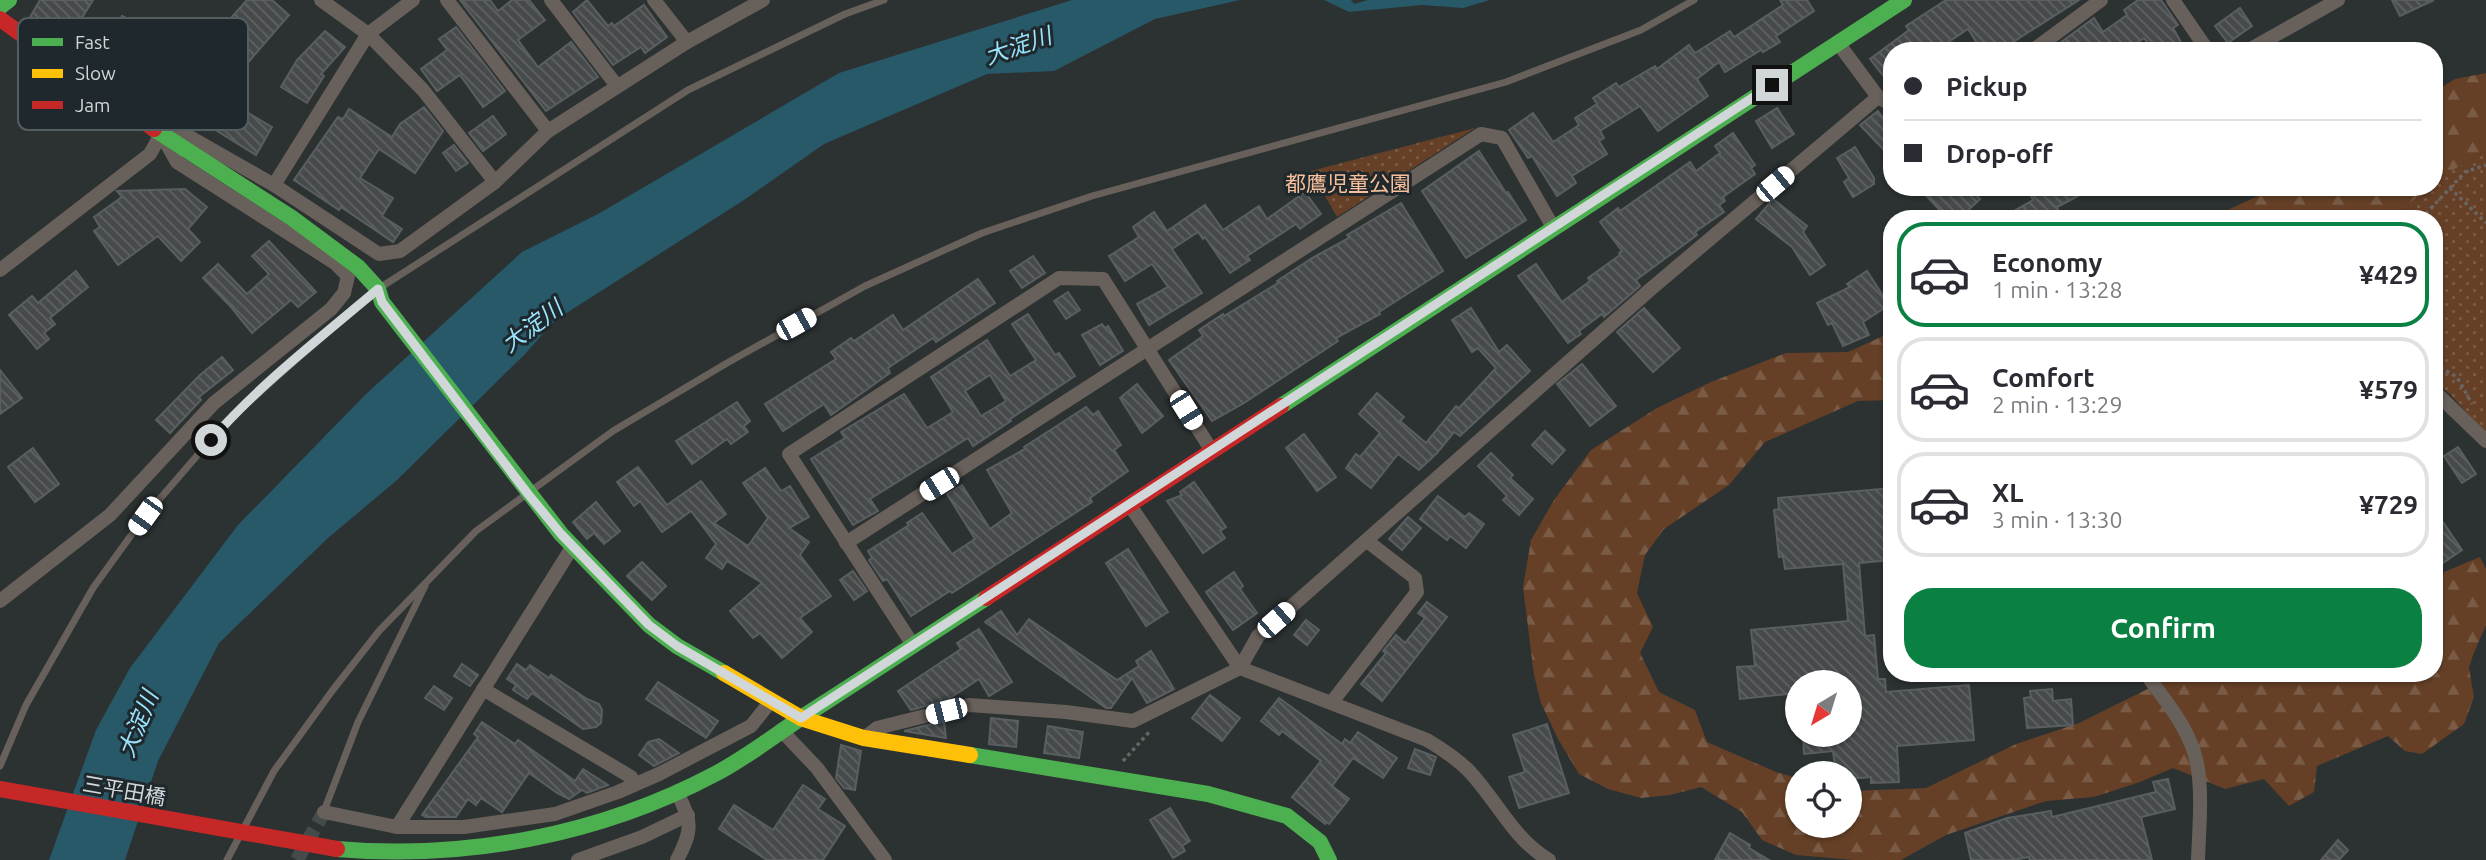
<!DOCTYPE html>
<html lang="en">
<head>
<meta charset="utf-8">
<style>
	:root { --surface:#fff; --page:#f7f7f7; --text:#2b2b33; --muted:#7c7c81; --line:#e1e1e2; --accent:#0b8043 }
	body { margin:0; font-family:Ubuntu,"Noto Sans JP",sans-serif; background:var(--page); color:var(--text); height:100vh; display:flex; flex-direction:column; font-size:26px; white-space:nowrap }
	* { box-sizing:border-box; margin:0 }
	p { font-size:23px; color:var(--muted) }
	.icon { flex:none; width:38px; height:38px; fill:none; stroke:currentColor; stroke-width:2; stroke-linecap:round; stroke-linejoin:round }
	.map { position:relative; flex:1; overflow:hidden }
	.side { position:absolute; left:1883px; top:210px; width:560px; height:472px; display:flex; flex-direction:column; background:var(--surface); border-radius:28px; box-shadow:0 2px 5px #0004 }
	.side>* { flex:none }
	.banner { position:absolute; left:1883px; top:42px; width:560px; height:154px; border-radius:28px; box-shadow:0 2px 5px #0004; display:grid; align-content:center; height:154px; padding:0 21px; background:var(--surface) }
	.needle { width:46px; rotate:218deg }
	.controls { position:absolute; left:1785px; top:670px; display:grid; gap:14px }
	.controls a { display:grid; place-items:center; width:77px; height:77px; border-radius:50%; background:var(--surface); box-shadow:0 2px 5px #0004; font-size:35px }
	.end { position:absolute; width:32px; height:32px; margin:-16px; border:9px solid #d1d7d9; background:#111; box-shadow:0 0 0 4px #111 }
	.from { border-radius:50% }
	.car { position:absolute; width:21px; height:42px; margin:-21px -10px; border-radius:9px; box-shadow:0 0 5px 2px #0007; background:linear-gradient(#fff 24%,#345 0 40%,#fff 0 76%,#345 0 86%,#fff 0) }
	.banner b { display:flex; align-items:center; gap:24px; height:66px; font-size:26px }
	.banner b+b { border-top:2px solid var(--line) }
	.banner i { width:18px; height:18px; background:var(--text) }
	ul { padding:12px 0 0; list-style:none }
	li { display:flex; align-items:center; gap:21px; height:105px; margin:0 14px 10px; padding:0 7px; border:4px solid var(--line); border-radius:28px }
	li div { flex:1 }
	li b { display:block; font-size:26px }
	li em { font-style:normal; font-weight:700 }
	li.current { border-color:var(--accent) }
	li>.icon { width:63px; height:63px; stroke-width:1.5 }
	.primary-button { display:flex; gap:14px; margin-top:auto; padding:14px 21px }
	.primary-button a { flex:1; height:80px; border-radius:28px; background:var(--accent); color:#fff; font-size:28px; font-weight:700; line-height:80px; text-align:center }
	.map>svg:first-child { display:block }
	.forest { fill:url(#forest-firs) }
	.park { fill:url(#park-dots) }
	.water { fill:#275968 }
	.building { fill:url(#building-back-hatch); stroke:#5a5e60; stroke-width:2; fill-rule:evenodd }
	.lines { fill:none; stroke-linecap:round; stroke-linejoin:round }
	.street-tunnel { stroke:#454a4b; stroke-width:14; stroke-dasharray:14 7; stroke-linecap:butt }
	.path { stroke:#686562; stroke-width:3.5; stroke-dasharray:3.5 3.5; stroke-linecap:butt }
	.lane { stroke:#68605a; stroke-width:7 }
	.street { stroke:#68605a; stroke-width:14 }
	.fast { stroke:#4caf50; stroke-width:16 }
	.slow { stroke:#ffc107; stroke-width:16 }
	.jam { stroke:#c62828; stroke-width:16 }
	.route { stroke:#d1d7d9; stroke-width:9 }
	.labels { text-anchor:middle; stroke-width:6; stroke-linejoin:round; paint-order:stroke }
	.park-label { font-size:21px; fill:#f7bf9b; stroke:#1f282c }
	.street-label { font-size:21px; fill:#d1d7d9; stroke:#1f282c }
	.water-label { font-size:23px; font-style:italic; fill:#99e3fc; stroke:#1f282c }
	.key { fill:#1f282c; stroke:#545d60; stroke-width:2 }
	.key-label { font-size:19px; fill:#d1d7d9 }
</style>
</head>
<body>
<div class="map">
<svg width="2486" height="860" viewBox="0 0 2486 860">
	<defs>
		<pattern id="forest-firs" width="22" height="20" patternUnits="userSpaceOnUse" patternTransform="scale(1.75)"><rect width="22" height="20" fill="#654026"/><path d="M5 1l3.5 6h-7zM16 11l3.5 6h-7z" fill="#7a5b45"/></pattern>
		<pattern id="park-dots" width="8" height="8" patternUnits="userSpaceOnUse" patternTransform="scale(1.75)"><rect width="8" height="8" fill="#654026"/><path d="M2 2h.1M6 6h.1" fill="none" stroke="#7a5b45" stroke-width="1.8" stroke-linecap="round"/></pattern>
		<pattern id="building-back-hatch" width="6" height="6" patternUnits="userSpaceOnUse" patternTransform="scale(1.75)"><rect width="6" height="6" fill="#464a4b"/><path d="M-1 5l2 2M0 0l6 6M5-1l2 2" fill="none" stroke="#606364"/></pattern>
	</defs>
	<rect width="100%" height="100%" fill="#2c3132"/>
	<g class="forest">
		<polygon points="2486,73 2486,150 2434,182 2434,92 2455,79"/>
		<polygon points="2278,187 2429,187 2392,219 2140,219 2166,214 2225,211"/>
		<polygon points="1892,332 1892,400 1858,401 1765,442 1729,485 1664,529 1645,555 1637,593 1653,627 1640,653 1659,692 1695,710 1707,742 1776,772 1797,778 1797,826 1850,826 1850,791 1926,788 2016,744 2079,723 2178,674 2239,674 2250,677 2262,674 2434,674 2434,607 2444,572 2480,557 2486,569 2486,625 2473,655 2469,668 2474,697 2464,724 2422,754 2405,751 2388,736 2317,766 2314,792 2289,806 2264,779 2225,789 2173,768 2140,782 2094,797 2046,801 1946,835 1901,860 1854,860 1796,855 1762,840 1742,812 1701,787 1670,795 1641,798 1608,789 1579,774 1558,739 1541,703 1534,675 1523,587 1531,540 1554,500 1591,450 1657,408 1711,382 1786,353 1848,352"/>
	</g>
	<g class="park">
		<polygon points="1475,128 1337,217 1311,171"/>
		<polygon points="2486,150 2486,434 2449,393 2434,382 2434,219 2392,219 2429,187 2434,187 2434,182 2440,178"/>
	</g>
	<g class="water">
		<polygon points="1072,0 1240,0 1155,19 1054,71 987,74 824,144 744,200 554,321 526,353 396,481 328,538 219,643 158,761 125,860 49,860 96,730 130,668 238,525 366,394 522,252 598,214 839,73"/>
		<polygon points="1324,0 1351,0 1354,4 1368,0 1490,0 1463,8 1422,5 1349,12"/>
	</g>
	<g class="building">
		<polygon points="40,0 93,0 73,32 67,28 60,39 29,19"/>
		<polygon points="247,0 272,0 289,15 245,66 236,58 225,71 204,53 215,40 213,38"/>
		<polygon points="460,0 490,0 498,11 512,0 529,0 545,20 518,40 538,67 571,42 598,77 546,111"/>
		<polygon points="587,0 608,26 612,23 614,26 644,5 667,37 645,53 641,47 613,65 573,12"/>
		<polygon points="1780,0 1807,0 1814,11 1776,36 1780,42 1763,52 1761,50 1725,72 1719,62 1697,79 1708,96 1658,131 1640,106 1600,131 1604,138 1599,141 1607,154 1572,176 1576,183 1557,196 1532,156 1528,158 1509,130 1533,113 1553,142 1579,125 1575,118 1597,104 1593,98 1616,83 1619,87 1655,66 1657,69 1689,45 1695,53 1730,31 1734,37 1783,5"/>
		<polygon points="1946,0 2079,0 1999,51 1982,51 1968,29 1935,51 1892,51 1892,87 1870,59 1909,30 1906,26"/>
		<polygon points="2138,0 2161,0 2178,25 2173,28 2186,51 2156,51 2152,43 2149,45 2144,38 2124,51 2049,51 2094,18 2103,32 2127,15 2124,10"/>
		<polygon points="2392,0 2434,0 2400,16"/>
		<polygon points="2240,8 2252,26 2228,43 2215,26"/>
		<polygon points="122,16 153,31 138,61 108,47"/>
		<polygon points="456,27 505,91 483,107 460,75 437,91 421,69 447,50 439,39"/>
		<polygon points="325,31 345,47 321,74 324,76 307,103 281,87 297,60"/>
		<polygon points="233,104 272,127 256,155 217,131"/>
		<polygon points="424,107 443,131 415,173 379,149 360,178 393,198 382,216 402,229 393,242 341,207 339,210 294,180 338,117 343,119 349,109 392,137 400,124"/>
		<polygon points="1777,108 1794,134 1772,148 1756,121"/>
		<polygon points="1878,111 1892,130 1892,142 1883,149 1860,125"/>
		<polygon points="493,116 506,134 483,151 469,133"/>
		<polygon points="1733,133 1755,165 1751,168 1755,174 1723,197 1725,201 1719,205 1724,212 1695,232 1697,235 1636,280 1640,286 1604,317 1602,314 1579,331 1581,334 1568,343 1518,276 1536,264 1562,302 1590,281 1588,278 1620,255 1619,253 1622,251 1600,222 1618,208 1620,211 1690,162 1696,171 1720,153 1715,146"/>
		<polygon points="454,145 468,163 456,171 443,153"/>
		<polygon points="1855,147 1874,178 1874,184 1853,197 1844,182 1849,178 1837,158"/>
		<polygon points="1479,151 1506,193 1508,192 1526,220 1466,258 1422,191"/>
		<polygon points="1918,187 1968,187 1980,199 1959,219 1948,219"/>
		<polygon points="2026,187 2095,187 2057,207 2062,219 2000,219 2033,200"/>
		<polygon points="185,189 207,207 188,229 200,242 181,261 158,236 118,265 94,231 100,227 94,217 122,197 117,191"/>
		<polygon points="1305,192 1321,214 1300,229 1296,224 1247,256 1250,260 1230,273 1205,237 1203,239 1198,232 1172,249 1202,293 1149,325 1137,304 1168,287 1152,264 1125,281 1109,256 1139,237 1133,227 1154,212 1167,231 1205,205 1223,230 1259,206 1267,219"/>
		<polygon points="1773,199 1807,226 1803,232 1825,265 1810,275 1792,247 1756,219"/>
		<polygon points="1401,203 1443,271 1379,312 1380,314 1336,338 1338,341 1244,403 1212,421 1169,360 1203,336 1199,330 1223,314 1224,316 1278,283 1277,281 1312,258 1349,238 1347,235"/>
		<polygon points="269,241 316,292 298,307 291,300 252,333 231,307 203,278 218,264 247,294 269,274 252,256"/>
		<polygon points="1033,256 1045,273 1022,288 1010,271"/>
		<polygon points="76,271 88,287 50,318 55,324 44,333 49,339 37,349 9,315 32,296 38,303"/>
		<polygon points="1867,271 1889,305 1863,322 1869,335 1843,346 1832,323 1828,325 1817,303 1850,287 1847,284"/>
		<polygon points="978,279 995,303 936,342 933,338 888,368 890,373 831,415 824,404 783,431 765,404 836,359 831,352 851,338 854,341 893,315 903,330"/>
		<polygon points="1068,292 1080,310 1066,319 1054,301"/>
		<polygon points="1471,308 1499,352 1507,345 1530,371 1460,436 1454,432 1437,453 1419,470 1398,454 1371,488 1346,468 1356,454 1360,457 1380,433 1359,414 1377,393 1404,417 1400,421 1426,443 1456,406 1459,408 1496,368 1478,348 1472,352 1452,320"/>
		<polygon points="1644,308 1680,348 1653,372 1617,332"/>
		<path d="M1028,314L1055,355L1059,353L1075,376L1010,419L1011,421L973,446L968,438L870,499L878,511L853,525L811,459L845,438L841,432L904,394L927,428L953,412L931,377L987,340L1010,376L1036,360L1012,324ZM990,375L1006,401L981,416L965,391Z"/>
		<polygon points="1102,324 1105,328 1108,326 1123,351 1100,365 1082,335"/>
		<polygon points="222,357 233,370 199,397 201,400 170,433 156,420 200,375"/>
		<polygon points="1582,364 1616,406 1590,426 1557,384"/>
		<polygon points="0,370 22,398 0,414"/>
		<polygon points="1137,384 1163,416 1142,433 1120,398"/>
		<polygon points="737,402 750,421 744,426 748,432 731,444 727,439 692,464 676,441"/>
		<polygon points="1086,407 1093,415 1098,411 1121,445 1114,450 1128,471 1090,498 1092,502 952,593 950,591 911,616 887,579 883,581 869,560 872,558 868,551 909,525 907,523 922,513 952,554 975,539 947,494 962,485 990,529 1012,513 987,470 1025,449 1024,447"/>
		<polygon points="1545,431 1565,450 1552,464 1532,445"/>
		<polygon points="1304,434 1336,477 1317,491 1286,448"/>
		<polygon points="2458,447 2476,474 2462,483 2444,456"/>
		<polygon points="33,448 59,484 35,502 8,467"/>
		<polygon points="1491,453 1513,475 1510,478 1533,499 1519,515 1503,500 1507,496 1478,466"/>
		<polygon points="638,467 667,505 701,481 726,514 714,523 748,546 768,518 743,483 765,468 781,491 790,486 809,517 789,528 809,542 800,555 831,596 800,618 812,632 782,658 760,633 753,638 730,611 762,583 727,561 722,569 706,558 716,544 691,511 662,532 640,501 634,506 617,482"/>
		<polygon points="1194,482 1226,527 1220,531 1225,538 1203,553 1167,501 1182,495 1180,492"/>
		<polygon points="1892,488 1892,560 1859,563 1865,636 1874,635 1878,679 1885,679 1886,692 1969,685 1974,740 1897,746 1899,782 1871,783 1871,777 1850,779 1850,774 1836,774 1833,751 1804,754 1803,735 1850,735 1850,682 1797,682 1797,693 1740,699 1737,667 1755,666 1751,630 1848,621 1843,564 1785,569 1783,556 1779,557 1774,510 1779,509 1778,498"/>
		<polygon points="1438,496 1465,517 1469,513 1484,524 1466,548 1450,536 1447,540 1420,519"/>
		<polygon points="596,502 620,531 604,544 594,533 587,539 573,522"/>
		<polygon points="2434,509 2462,550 2440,565 2434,557"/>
		<polygon points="1408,517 1421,528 1402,550 1389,539"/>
		<polygon points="1128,549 1168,612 1146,626 1106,563"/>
		<polygon points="642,562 666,586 652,600 627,576"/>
		<polygon points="853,571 867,591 854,600 840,580"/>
		<polygon points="1234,572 1243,586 1240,589 1257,613 1233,630 1206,592"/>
		<polygon points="1427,602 1447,617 1382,701 1361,684 1386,653 1383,651 1396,635 1405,643 1425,618 1418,613"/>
		<polygon points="1001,611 1017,635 1029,619 1117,680 1139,666 1136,661 1151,651 1174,689 1147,703 1132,678 1111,708 1106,708 985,622"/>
		<polygon points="1306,620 1319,630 1307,645 1294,635"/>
		<polygon points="979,629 1012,682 989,696 979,679 947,700 911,710 898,691 961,649 957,643"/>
		<polygon points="462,664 478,675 470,686 454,676"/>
		<polygon points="517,664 526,670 530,665 549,678 551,675 587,699 599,704 602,710 601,723 596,727 583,729 532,693 527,699 513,690 516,685 507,679"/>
		<polygon points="658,682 718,721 706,738 646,699"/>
		<polygon points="434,686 452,698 444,710 425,698"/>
		<polygon points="2052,689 2053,701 2071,699 2073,725 2027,728 2024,698 2031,697 2030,691"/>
		<polygon points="1210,695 1240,718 1222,741 1192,718"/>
		<polygon points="1279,698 1342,744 1345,739 1350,743 1358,732 1397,758 1383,778 1353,758 1332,786 1349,799 1329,824 1326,822 1325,824 1292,797 1321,761 1282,731 1279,735 1261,721"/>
		<polygon points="991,718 1018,721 1016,747 989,744"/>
		<polygon points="944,721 946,738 904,731"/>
		<polygon points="482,722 515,744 518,740 575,781 583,769 608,785 587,793 582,790 569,799 557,793 529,773 502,812 481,798 476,805 468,799 456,817 426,817 422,815 478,737 474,734"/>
		<polygon points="1547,724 1569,793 1519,808 1509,777 1525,772 1513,735"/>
		<polygon points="1048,726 1083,732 1079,758 1044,753"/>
		<polygon points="659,739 679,753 654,766 639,755 648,742"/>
		<polygon points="841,745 861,751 855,790 844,788 836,778"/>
		<polygon points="1415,749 1436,757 1430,775 1408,768"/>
		<polygon points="2168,779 2175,809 2141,817 2152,860 2030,860 2029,857 2013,860 1971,860 1965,833 2007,818 2051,811 2052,817 2156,792 2153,782"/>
		<polygon points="803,785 825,799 818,809 845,826 823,860 767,860 719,829 734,805 773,830"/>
		<polygon points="1170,808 1190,841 1182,846 1185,851 1173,858 1150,820"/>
		<polygon points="1730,833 1750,845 1749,848 1769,860 1715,860"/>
		<polygon points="2338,840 2348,850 2339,860 2321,860"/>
	</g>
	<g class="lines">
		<polyline class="street-tunnel" points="297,860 324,812"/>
		<g class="path">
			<polyline points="2450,188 2465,172 2486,165"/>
			<polyline points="2421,219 2450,188 2486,223"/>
			<polyline points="2434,364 2457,377 2472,404"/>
			<polyline points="1123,761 1151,730"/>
		</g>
		<g class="lane">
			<polyline points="0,766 26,705 93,588 145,516 227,421 297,359 378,289 688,90 845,14 884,0"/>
			<polyline points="324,811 358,722 425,586"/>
			<polyline points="227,860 274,771 332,691 379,631 476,531 613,431 727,363 865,286 982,233 1092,196 1506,82 1641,30 1694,0"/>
		</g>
		<g class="street">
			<polyline points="321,0 368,34 423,90 495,182"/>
			<polyline points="447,0 548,131"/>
			<polyline points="551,0 617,86"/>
			<polyline points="654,0 687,42"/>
			<polyline points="2173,0 2208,51"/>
			<polyline points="1838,43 1878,97 1892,105"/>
			<polyline points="2032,51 2101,0"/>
			<polyline points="2247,51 2338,0"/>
			<polyline points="274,185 368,34 413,0"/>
			<polyline points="0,270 150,154 161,134 174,128 274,185 379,254 400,251 495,182 548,131 687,42 763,0"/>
			<polyline points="2434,391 2486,441"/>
			<path d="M1129,504L1240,668L1427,740C1442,749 1456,758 1468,770C1497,800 1512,838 1549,860"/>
			<polyline points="846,543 1481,134 1502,138 1553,227"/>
			<polyline points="573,546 397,827 464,827 555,814 618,792 659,774 751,726 771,701"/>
			<polyline points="0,601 110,515 214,403 331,309 344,293 348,276 335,263 177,162 164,139"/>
			<polyline points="913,645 789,454 1059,278 1103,279 1212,451"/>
			<path d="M2146,674C2164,699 2185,723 2194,752C2204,782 2199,828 2198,860"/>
			<polyline points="483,689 631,777 635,784"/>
			<polyline points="1332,702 1417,592 1415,578 1367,541"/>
			<polyline points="781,730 817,768 885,860"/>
			<polyline points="864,738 877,728 969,705 1066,712 1133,721 1240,668 1258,636 1652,288 1878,97"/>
			<polyline points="324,812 397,827"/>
			<polyline points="578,860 642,837 688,815"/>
			<path d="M677,860C693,829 692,823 677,792"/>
		</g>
		<g class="fast">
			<polyline points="0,7 9,0"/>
			<polyline points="154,129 292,218 358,267 378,289 382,302 561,534 649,625 677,646 724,673"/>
			<polyline points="1281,406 1904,0"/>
			<polyline points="970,755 1208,794 1287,816 1320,842 1329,860"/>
			<path d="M337,849C467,860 600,835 715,774C746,758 775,735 804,716C865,677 926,637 986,598"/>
		</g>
		<polyline class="slow" points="724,673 801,718 864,738 970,755"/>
		<g class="jam">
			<polyline points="0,19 154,129"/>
			<polyline points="986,598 1281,406"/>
			<polyline points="0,789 337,849"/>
		</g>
	</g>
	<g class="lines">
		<path class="route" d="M211,440C260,384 321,337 378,289L382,302L528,494L561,534L649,625L677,646L801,718L1772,85"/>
	</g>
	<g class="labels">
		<g class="park-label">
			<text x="1348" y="191">都鷹児童公園</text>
		</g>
		<g class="street-label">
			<text transform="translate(124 791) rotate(10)" y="7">三平田橋</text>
		</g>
		<g class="water-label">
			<text transform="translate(1018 46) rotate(-19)" y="8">大淀川</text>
			<text transform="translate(532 326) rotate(-37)" y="8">大淀川</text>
			<text transform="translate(138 724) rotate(-68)" y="8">大淀川</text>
		</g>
	</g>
	<rect x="18" y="18" width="230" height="112" rx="10" class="key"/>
	<rect x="32" y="38" width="31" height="8" fill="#4caf50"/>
	<rect x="32" y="69" width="31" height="9" fill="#ffc107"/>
	<rect x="32" y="101" width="31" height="8" fill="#c62828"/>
	<g class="key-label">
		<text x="75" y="49">Fast</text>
		<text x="75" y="80">Slow</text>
		<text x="75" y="112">Jam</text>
	</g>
</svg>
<div class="controls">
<a><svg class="needle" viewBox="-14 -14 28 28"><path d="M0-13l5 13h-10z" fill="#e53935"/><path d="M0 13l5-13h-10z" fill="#7c7c81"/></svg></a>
<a><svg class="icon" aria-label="locate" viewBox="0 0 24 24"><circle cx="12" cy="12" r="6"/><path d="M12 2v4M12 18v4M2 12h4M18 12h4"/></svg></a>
</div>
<i class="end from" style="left:211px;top:440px"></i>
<i class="end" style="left:1772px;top:85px"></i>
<i class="car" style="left:1775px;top:184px;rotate:50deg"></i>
<i class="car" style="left:796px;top:324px;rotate:61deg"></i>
<i class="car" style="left:1186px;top:410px;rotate:148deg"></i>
<i class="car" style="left:939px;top:484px;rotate:238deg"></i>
<i class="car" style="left:145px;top:516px;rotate:216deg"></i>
<i class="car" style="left:1276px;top:620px;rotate:49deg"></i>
<i class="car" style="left:946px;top:711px;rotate:256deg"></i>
<div class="banner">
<b><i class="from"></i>Pickup</b>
<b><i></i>Drop-off</b>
</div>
<section class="side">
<ul>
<li class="current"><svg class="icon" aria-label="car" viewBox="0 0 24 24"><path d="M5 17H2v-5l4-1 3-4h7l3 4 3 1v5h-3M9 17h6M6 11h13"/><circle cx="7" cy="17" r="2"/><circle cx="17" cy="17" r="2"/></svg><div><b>Economy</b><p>1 min · 13:28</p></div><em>¥429</em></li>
<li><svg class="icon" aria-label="car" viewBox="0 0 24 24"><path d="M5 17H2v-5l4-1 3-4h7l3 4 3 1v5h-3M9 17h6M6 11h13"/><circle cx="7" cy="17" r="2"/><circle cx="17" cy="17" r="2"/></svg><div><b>Comfort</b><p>2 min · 13:29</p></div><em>¥579</em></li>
<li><svg class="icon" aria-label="car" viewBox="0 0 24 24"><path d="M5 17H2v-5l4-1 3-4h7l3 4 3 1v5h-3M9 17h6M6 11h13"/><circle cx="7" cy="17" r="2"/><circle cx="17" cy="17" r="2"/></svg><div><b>XL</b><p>3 min · 13:30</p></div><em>¥729</em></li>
</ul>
<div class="primary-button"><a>Confirm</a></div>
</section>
</div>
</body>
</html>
